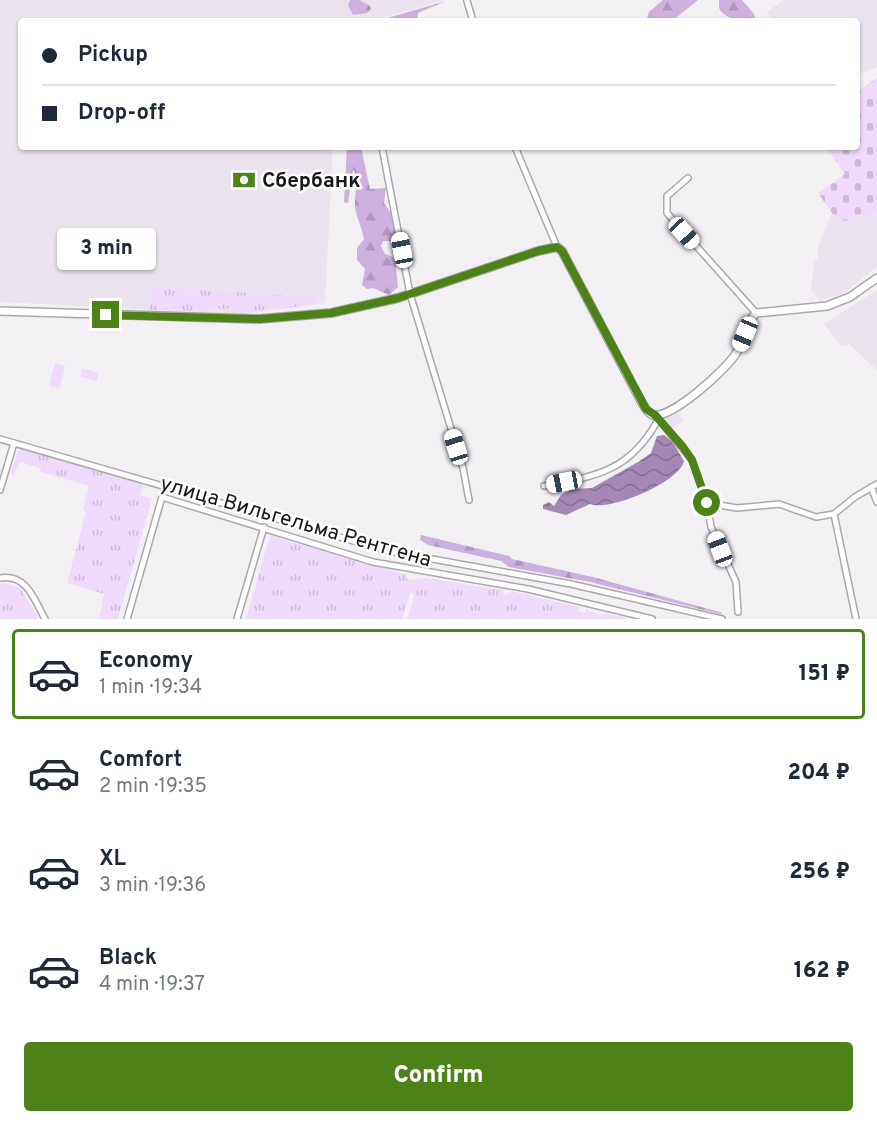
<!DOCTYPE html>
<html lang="en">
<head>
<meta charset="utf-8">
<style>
	:root { --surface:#fff; --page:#f2f2f3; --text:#1f2937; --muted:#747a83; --line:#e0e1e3; --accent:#4d8218 }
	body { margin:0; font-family:Overpass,sans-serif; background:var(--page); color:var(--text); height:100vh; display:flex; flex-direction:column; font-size:22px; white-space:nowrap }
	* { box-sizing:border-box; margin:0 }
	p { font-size:20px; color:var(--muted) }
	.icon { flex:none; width:33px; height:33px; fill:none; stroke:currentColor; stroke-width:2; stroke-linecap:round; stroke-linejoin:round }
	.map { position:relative; height:619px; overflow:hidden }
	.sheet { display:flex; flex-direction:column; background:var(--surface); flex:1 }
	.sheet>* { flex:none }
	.guide { position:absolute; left:18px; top:18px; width:842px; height:132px; border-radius:6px; box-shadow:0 2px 4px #0004; display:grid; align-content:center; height:132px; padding:0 24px; background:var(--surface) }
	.end { position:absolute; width:27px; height:27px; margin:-14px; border:8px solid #4d8218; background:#fff; box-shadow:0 0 0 3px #fff }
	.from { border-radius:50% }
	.bubble { position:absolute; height:42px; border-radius:6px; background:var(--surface); box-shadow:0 2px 4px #0004; font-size:20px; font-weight:800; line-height:42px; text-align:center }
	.car { position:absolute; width:18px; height:36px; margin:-18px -9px; border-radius:8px; box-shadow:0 0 4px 2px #0007; background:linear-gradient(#fff 24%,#345 0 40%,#fff 0 76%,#345 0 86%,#fff 0) }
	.guide b { display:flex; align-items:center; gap:21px; height:57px; font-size:22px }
	.guide b+b { border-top:2px solid var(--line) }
	.guide i { width:15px; height:15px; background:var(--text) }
	ul { padding:10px 0 0; list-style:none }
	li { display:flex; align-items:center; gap:18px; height:90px; margin:0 12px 9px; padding:0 12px; border:3px solid transparent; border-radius:6px }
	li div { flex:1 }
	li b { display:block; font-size:22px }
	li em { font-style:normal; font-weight:800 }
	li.active { border-color:var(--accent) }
	li>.icon { width:54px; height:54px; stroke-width:1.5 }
	.primary-button { display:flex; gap:12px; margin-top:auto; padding:12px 24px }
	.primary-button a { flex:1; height:69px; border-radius:6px; background:var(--accent); color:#fff; font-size:24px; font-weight:800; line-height:69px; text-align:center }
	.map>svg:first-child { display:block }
	.built { fill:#eae3ee }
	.grass { fill:url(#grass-tufts) }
	.forest { fill:url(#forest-firs) }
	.cemetery { fill:url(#cemetery-stones) }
	.park { fill:#f0dafc }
	.water { fill:url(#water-waves) }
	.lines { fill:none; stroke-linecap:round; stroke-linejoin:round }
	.minor-casing { stroke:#aba8ac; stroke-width:8 }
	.tertiary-casing { stroke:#aba8ac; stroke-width:10 }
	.minor { stroke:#fff; stroke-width:5 }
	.tertiary { stroke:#fff; stroke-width:7 }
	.route { stroke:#4d8218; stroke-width:8 }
	.labels { text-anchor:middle; stroke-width:5; stroke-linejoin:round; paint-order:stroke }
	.poi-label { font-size:21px; font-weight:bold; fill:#191819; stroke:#fff; text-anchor:start }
	.street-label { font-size:21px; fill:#191819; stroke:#fff }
</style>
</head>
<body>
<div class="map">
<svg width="877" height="619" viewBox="0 0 877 619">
	<defs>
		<pattern id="grass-tufts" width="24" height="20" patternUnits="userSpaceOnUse" patternTransform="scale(1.5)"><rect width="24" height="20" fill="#f0dafc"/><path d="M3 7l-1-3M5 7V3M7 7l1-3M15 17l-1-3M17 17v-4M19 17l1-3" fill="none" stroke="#cdbad7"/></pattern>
		<pattern id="forest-firs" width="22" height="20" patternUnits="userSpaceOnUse" patternTransform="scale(1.5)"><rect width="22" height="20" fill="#ceb0de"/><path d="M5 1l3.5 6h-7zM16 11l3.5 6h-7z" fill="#b097be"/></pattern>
		<pattern id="cemetery-stones" width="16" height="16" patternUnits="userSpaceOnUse" patternTransform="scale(1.5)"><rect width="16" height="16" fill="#f0dafc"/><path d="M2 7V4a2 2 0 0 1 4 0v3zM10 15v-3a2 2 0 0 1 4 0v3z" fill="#cdbad7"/></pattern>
		<pattern id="water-waves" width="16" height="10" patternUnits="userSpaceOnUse" patternTransform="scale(1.5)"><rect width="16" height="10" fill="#a487b4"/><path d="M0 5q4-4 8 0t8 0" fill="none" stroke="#856d92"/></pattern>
	</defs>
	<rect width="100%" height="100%" fill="#f3f0f4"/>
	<g class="built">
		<polygon points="0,0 445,0 371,21 21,21 21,147 333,147 325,303 246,314 0,302"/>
		<polygon points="784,0 877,0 877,67 857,75 856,21 774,21 767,12"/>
		<polygon points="877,211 877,267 844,293 820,301 811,290 814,263 818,259 818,246 832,213 839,223 862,214 868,219"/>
		<polygon points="877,290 877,370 849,344 842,347 824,324"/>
		<polygon points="676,411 684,420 672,430 664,419"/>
	</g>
	<g class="grass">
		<polygon points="155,287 311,297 317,295 313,305 234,313 233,309 207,308 205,312 149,310 150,292"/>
		<polygon points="22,449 141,482 143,487 140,495 152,499 118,619 99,619 104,594 67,583 86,512 83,510 89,486 41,472 40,468 20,462 13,477 11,472 18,450"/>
		<polygon points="270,535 407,575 407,580 425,578 503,590 504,595 508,595 511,591 579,607 578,611 585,613 586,610 603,616 605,613 629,619 407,619 414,596 411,592 402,619 246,619"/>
		<polygon points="4,583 20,588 39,619 0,619 0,584"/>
	</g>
	<g class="forest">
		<polygon points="350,0 359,0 370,6 371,9 367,13 353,15 348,5"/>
		<polygon points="663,0 698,0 672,21 646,21 649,12"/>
		<path d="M719,0H742L754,14L756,21C743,21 726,21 719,8Z"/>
		<polygon points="446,1 418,13 417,21 377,21"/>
		<path d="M347,147H361L370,189L386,188L384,203L391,213L396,237L391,241H383L381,246L385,254L395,258L398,287L389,295L373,288L367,289L362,285L365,269L357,260V248L364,239C362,228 356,216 355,207C354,196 359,179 353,169L348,203L344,202Z"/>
		<polygon points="421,535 509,556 512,559 593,577 723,613 720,614 590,582 509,567 501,561 428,545 420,540"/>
	</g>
	<polygon class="cemetery" points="877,78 877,211 868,219 862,214 839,223 818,193 845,174 826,147 856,147 857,91"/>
	<g class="park">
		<polygon points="55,363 65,366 60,388 49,386"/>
		<polygon points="82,368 99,373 97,381 80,377"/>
	</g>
	<path class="water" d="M664,435L672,441L684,461C680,482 609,512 590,504L566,515L543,509V505L549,502L554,506L561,495L572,489L592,488L638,462L651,453L657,436Z"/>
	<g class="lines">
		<g class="minor-casing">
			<g id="minor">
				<polyline points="467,1 473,21"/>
				<polyline points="382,147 410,294 463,468 469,500"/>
				<polyline points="515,147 557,247"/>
				<polyline points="688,178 667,196 667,213 756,313"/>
				<polyline points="655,415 692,460 707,503 737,508 779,504 816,517 834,514 855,497 877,484"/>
				<polyline points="0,439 388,551 571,584 722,619"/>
				<path d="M544,486C597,476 630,471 658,420"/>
				<polyline points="871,487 877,502"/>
				<polyline points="0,490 14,443"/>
				<polyline points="707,503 711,527 736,582 738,612"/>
				<polyline points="834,514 856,619"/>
				<path d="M0,578C27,574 34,599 45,619"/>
				<polyline points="127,619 162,497 373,562 528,589 652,619"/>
				<polyline points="237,619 264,527"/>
			</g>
		</g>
		<g class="tertiary-casing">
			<path id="tertiary" d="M0,311L259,319L331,313L398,298L538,251L557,247L562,251L641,401C644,406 647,413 653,415C672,419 725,370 735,355C744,342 745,324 756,313L827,306L850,297L877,278"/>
		</g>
		<use href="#minor" class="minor"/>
		<use href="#tertiary" class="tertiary"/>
	</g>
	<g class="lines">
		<polyline class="route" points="106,315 260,319 331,313 398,298 538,251 557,247 562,251 646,409 655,415 683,447 692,460 707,503"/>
	</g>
	<defs>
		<g id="bank-bare" transform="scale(1.8)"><path d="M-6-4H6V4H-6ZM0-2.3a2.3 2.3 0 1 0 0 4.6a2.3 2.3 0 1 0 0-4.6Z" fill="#4d8218" stroke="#fff" stroke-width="2.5" paint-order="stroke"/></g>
	</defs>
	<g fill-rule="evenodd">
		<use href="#bank-bare" x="244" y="180"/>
	</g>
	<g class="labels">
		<g class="poi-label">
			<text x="262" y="187">Сбербанк</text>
		</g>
		<g class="street-label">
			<text transform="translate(296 521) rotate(16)" y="7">улица Вильгельма Рентгена</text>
		</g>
	</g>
</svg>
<i class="end from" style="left:707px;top:503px"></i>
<i class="end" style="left:106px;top:315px"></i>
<div class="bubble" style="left:57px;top:228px;width:99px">3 min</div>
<i class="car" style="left:684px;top:233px;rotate:137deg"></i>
<i class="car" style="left:402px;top:250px;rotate:349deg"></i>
<i class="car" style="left:745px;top:334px;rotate:203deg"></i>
<i class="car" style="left:456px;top:447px;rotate:343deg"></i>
<i class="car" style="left:564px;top:482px;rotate:259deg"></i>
<i class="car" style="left:720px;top:549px;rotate:339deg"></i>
<div class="guide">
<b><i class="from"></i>Pickup</b>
<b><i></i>Drop-off</b>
</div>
</div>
<section class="sheet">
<ul>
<li class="active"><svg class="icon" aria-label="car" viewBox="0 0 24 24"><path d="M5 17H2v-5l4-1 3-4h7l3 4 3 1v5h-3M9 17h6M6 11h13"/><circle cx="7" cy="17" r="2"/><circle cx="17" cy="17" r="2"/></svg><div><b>Economy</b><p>1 min · 19:34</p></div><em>151 ₽</em></li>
<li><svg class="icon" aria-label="car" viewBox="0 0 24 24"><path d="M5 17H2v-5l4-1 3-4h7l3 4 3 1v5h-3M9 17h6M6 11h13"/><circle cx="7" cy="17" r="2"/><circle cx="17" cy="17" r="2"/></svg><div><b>Comfort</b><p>2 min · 19:35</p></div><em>204 ₽</em></li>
<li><svg class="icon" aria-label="car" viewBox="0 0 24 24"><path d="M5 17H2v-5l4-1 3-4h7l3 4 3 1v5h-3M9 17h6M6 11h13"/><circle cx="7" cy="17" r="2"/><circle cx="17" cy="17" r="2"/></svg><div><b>XL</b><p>3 min · 19:36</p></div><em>256 ₽</em></li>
<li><svg class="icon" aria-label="car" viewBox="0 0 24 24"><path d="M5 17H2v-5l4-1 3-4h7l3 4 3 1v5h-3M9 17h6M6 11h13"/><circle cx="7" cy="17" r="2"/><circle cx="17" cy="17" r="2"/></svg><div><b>Black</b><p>4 min · 19:37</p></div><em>162 ₽</em></li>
</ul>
<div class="primary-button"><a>Confirm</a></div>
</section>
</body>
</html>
